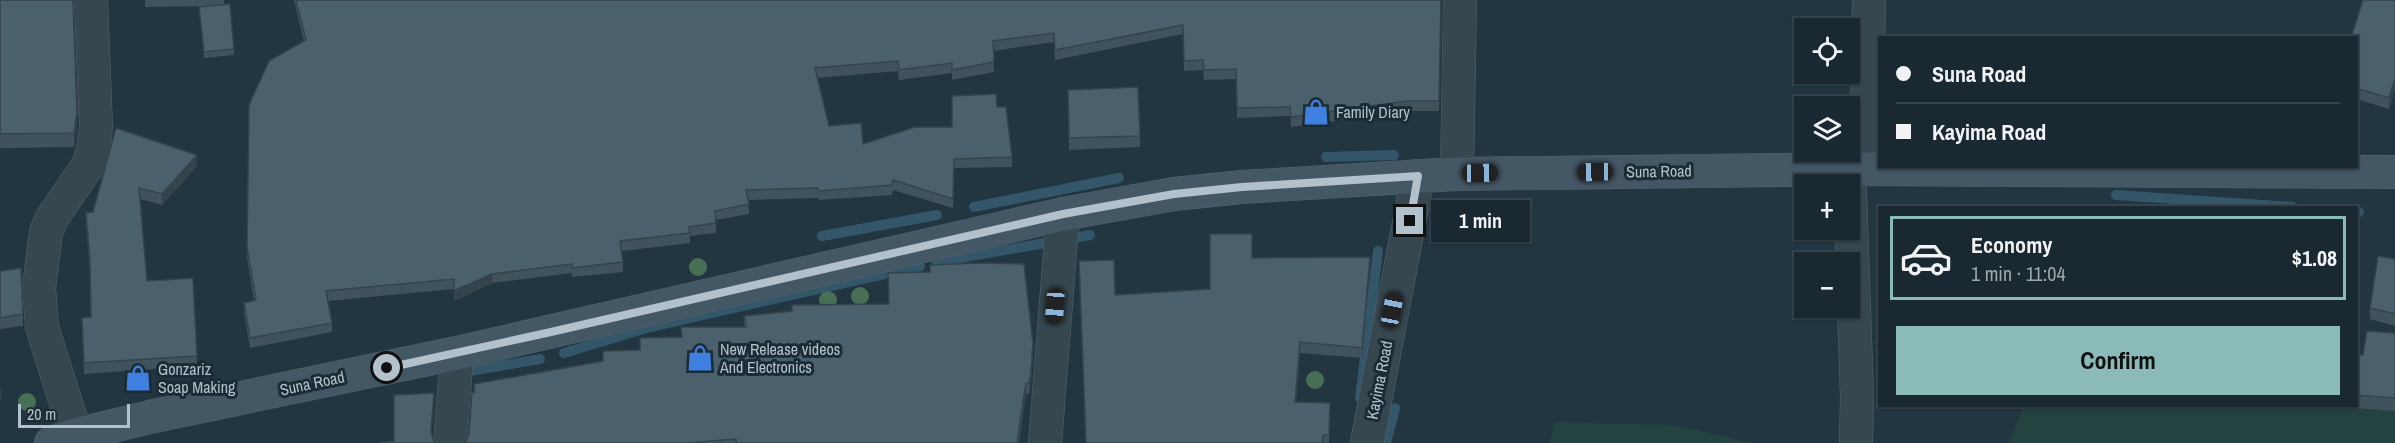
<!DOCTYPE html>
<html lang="en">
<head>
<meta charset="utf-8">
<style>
	:root { --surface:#1a2831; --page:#27343d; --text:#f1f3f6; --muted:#9fa6ab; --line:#38444d; --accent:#8bbbb9 }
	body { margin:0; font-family:"Archivo Narrow",sans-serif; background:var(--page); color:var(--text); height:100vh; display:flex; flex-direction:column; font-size:22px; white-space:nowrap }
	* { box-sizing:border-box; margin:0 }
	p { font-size:20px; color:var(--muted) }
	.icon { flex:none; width:33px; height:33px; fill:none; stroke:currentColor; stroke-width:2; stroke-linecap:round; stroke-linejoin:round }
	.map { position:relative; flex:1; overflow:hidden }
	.side { position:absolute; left:1878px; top:206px; width:480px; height:201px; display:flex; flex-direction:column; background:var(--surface); border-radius:0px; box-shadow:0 2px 4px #0004,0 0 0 2px var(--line) }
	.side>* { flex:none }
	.guide { position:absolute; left:1878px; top:36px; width:480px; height:132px; border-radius:0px; box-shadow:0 2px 4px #0004,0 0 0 2px var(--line); display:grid; align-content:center; height:132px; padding:0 18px; background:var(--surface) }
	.controls { position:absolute; left:1794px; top:18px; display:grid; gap:12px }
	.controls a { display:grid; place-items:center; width:66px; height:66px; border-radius:0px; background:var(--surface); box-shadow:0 2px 4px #0004,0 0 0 2px var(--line); font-size:30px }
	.scale { position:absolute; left:18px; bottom:15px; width:112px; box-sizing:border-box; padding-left:6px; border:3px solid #b2c1cb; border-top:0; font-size:16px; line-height:21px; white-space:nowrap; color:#b2c1cb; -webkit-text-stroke:4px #1b2c35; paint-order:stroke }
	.end { position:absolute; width:27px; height:27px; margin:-14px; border:8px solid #b2c1cb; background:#111; box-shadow:0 0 0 3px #111 }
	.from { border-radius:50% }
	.bubble { position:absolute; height:42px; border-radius:0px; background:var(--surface); box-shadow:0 2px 4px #0004,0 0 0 2px var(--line); font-size:20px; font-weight:700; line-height:42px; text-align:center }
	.car { position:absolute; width:18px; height:36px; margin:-18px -9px; border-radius:8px; box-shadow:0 0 4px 2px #0007; background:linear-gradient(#222 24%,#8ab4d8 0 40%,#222 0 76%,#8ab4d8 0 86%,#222 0) }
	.guide b { display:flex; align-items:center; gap:21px; height:57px; font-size:22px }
	.guide b+b { border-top:2px solid var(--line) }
	.guide i { width:15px; height:15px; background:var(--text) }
	ul { padding:10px 0 0; list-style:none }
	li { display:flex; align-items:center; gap:18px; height:84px; margin:0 12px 9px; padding:0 6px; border:3px solid transparent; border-radius:0px }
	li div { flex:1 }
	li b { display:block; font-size:22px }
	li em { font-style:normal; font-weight:700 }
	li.current { border-color:var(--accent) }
	li>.icon { width:54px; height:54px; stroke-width:1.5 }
	.cta { display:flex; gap:12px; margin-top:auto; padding:12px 18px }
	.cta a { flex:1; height:69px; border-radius:0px; background:var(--accent); color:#111; font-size:24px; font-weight:700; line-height:69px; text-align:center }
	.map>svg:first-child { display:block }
	.green { fill:#24423f }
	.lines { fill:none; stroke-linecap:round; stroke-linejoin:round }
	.stream { stroke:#345669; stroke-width:10 }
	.street-casing { stroke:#54646e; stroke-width:34 }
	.secondary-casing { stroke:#54646e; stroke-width:34 }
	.street { stroke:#364750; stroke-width:33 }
	.secondary { stroke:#445764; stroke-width:33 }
	.tree { fill:#486f56 }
	.wall { fill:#40535d }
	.shaded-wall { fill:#34434c }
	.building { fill:#4a606c; stroke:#34434c; stroke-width:1.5 }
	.route { stroke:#b2c1cb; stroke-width:8 }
	.labels { text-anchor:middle; stroke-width:6; stroke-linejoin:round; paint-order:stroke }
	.poi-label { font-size:16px; fill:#b2c1cb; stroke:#1b2c35; text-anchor:start }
	.street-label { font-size:16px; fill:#b2c1cb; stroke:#1b2c35 }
</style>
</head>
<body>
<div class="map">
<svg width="2395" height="443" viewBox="0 0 2395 443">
	<rect width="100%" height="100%" fill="#223641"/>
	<g class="green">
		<polygon points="2395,402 2395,443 2009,443 2024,405 2356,405"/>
		<polygon points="1554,422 1675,425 1752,443 1550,443"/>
	</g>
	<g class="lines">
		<g class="stream">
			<polyline points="1326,157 1394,155"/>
			<polyline points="2116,195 2293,207"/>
			<polyline points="974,207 1119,178"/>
			<polyline points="2356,211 2359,212"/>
			<polyline points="822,236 937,215"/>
			<polyline points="937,262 1090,235"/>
			<polyline points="564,353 650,327 920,266"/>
			<polyline points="458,373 540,359"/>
			<polyline points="1360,398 1378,251"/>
			<polyline points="1386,443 1395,408"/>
		</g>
		<g class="street-casing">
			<g id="street">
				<polyline points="1866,169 1869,0"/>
				<polyline points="1457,174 1460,0"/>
				<polyline points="1850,191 1857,397 1856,443"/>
				<polyline points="76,435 42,327 39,288 46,232 52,218 89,164 93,149 96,127 91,0"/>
				<polyline points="450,443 457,353"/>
				<polyline points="1045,443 1063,214"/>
				<polyline points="1367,443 1418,176"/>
			</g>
		</g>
		<g class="secondary-casing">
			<polyline id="secondary" points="51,443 76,435 154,416 457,353 1063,214 1174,194 1242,187 1457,174 1849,169 2395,172"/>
		</g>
		<use href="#street" class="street"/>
		<use href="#secondary" class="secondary"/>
	</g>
	<g class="tree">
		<circle cx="698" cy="267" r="9"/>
		<circle cx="860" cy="296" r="9"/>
		<circle cx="828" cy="300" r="9"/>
		<circle cx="1315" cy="380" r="9"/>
		<circle cx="27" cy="402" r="9"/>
	</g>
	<g class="wall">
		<polygon points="0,0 77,126 74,147 0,148"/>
		<polygon points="145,0 224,0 224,5 234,49 234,55 204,58 199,7 212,6 145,7"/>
		<polygon points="294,0 1441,0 1439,111 1408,111 1291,127 1290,116 1237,118 1236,79 1204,80 1203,70 1184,71 1183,34 1055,60 1054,42 993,51 994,72 952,80 952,73 899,80 898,71 817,78 829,126 863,144 952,127 997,107 1012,157 1012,167 954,168 953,208 893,190 892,195 819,200 818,198 748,200 749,214 716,220 716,233 690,236 690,243 622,251 623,262 623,272 572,277 572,273 492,283 454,301 454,289 328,301 332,323 332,332 250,348 244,313 244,303 254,301 247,257 249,105 304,41"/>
		<polygon points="2395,0 2395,89 2389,109 2356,99 2356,38"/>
		<polygon points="1068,90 1140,136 1140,147 1069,150"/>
		<polygon points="116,128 197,166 162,205 140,199 147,281 197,356 197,366 84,374 82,328 91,317 90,273 86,223 86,213 93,212"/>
		<polygon points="1252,258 1370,268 1362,358 1300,353 1296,402 1330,403 1329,443 1085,443 1115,295 1210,289"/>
		<polygon points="2395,259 2395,326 2370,319 2370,308"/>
		<polygon points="0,271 23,314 23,326 0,329"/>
		<polygon points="744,316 1033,355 1031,383 1029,394 1026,394 1019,443 465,443 469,434 474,392 474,384 603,361 682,337 744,327"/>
		<polygon points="2395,333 2395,411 2313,405 2356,405 2356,355 2363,355"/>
	</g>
	<g class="shaded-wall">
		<polygon points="2395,79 2395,89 2389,109 2389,98"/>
		<polygon points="77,112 77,126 74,147 74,133"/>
		<polygon points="197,155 197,166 162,205 162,194"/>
		<polygon points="1370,257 1370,268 1362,358 1362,348"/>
		<polygon points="492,274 492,283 454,301 454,291"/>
		<polygon points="1300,342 1300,353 1295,413 1295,402"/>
		<polygon points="1033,344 1031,383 1029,394 1029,383"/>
		<polygon points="1026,383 1026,394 1018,443 1017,443"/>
		<polygon points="0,388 1,388 1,399 0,400"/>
		<polygon points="434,393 434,404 431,442 431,431"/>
	</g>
	<g class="building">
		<polygon points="0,0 73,0 77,112 74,133 0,134"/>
		<polygon points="296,0 1441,0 1439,101 1408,101 1291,117 1290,107 1237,108 1236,69 1204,70 1203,60 1184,61 1183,25 1055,50 1054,33 993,41 994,62 952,70 952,63 899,70 898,61 815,68 829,126 861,123 863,144 915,127 952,127 952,96 996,94 997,107 1006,107 1012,157 954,159 953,199 893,180 892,185 819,191 818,188 746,190 749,204 715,211 716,223 689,227 690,233 620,241 623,262 572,268 572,264 492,274 454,291 454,279 326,291 332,323 250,338 244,303 256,300 247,247 249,105 269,61 306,40"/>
		<polygon points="2363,0 2395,0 2395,79 2389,98 2356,88 2356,38 2351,38"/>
		<polygon points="230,4 234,49 204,52 199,7"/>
		<polygon points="1138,87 1140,136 1069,138 1068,90"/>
		<polygon points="116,128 197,155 162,194 139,188 147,281 193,278 197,356 84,363 82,318 91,317 90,262 86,213 93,212"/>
		<polygon points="1210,234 1252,234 1252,258 1370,257 1362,348 1300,342 1295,402 1330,403 1329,435 1323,435 1322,443 1086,443 1079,261 1114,260 1115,295 1210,289"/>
		<polygon points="2378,256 2395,259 2395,314 2370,308"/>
		<polygon points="978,263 1024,264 1033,344 1031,372 1029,383 1026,383 1017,443 736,443 736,439 686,443 465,443 469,434 472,392 475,392 474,384 603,361 603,351 640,350 640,338 682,337 681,327 746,327 744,316 792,311 792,305 889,304 888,273 930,272 930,265"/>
		<polygon points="21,268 23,314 0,318 0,271"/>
		<polygon points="2367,331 2395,333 2395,398 2356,395 2356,355 2363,355"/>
		<polygon points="434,393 431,431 433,440 436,443 379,443 394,441 394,395"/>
	</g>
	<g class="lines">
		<polyline class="route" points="387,368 551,332 1063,214 1174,194 1242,187 1418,176 1410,221"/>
	</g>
	<defs>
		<g id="shop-bare" transform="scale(2.07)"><path d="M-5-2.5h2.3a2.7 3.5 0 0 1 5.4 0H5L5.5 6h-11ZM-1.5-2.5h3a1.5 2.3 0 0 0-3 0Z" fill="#3f7fe0" stroke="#1b2c35" stroke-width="2.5" paint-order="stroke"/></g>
	</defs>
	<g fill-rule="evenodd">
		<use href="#shop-bare" x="1316" y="112"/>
		<use href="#shop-bare" x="700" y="358"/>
		<use href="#shop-bare" x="138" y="378"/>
	</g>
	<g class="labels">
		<g class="poi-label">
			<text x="1336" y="118">Family Diary</text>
			<text x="720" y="355">New Release videos<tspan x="720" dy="18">And Electronics</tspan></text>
			<text x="158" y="375">Gonzariz<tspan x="158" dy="18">Soap Making</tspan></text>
		</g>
		<g class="street-label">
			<text transform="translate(1659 171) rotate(-1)" y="6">Suna Road</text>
			<text transform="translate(1379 380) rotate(-79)" y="6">Kayima Road</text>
			<text transform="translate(312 383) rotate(-12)" y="6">Suna Road</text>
		</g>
	</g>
</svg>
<div class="controls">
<a><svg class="icon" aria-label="locate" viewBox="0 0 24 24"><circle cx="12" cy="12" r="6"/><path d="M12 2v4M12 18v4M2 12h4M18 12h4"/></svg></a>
<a><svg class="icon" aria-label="layers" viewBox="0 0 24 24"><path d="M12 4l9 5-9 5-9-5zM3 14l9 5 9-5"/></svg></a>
<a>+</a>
<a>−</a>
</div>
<div class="scale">20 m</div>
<i class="end from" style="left:387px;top:368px"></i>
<i class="end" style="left:1410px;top:221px"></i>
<div class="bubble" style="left:1431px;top:200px;width:99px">1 min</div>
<i class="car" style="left:1595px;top:172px;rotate:269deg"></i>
<i class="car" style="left:1480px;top:173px;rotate:89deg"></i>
<i class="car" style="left:1055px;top:306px;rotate:184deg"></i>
<i class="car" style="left:1392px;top:310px;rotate:11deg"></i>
<div class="guide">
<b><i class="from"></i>Suna Road</b>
<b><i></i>Kayima Road</b>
</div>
<section class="side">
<ul>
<li class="current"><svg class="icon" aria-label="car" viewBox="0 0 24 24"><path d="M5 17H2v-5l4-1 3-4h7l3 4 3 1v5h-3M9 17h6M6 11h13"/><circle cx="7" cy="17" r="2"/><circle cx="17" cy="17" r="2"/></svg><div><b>Economy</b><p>1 min · 11:04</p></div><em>$1.08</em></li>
</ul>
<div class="cta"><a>Confirm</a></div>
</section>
</div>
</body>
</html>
